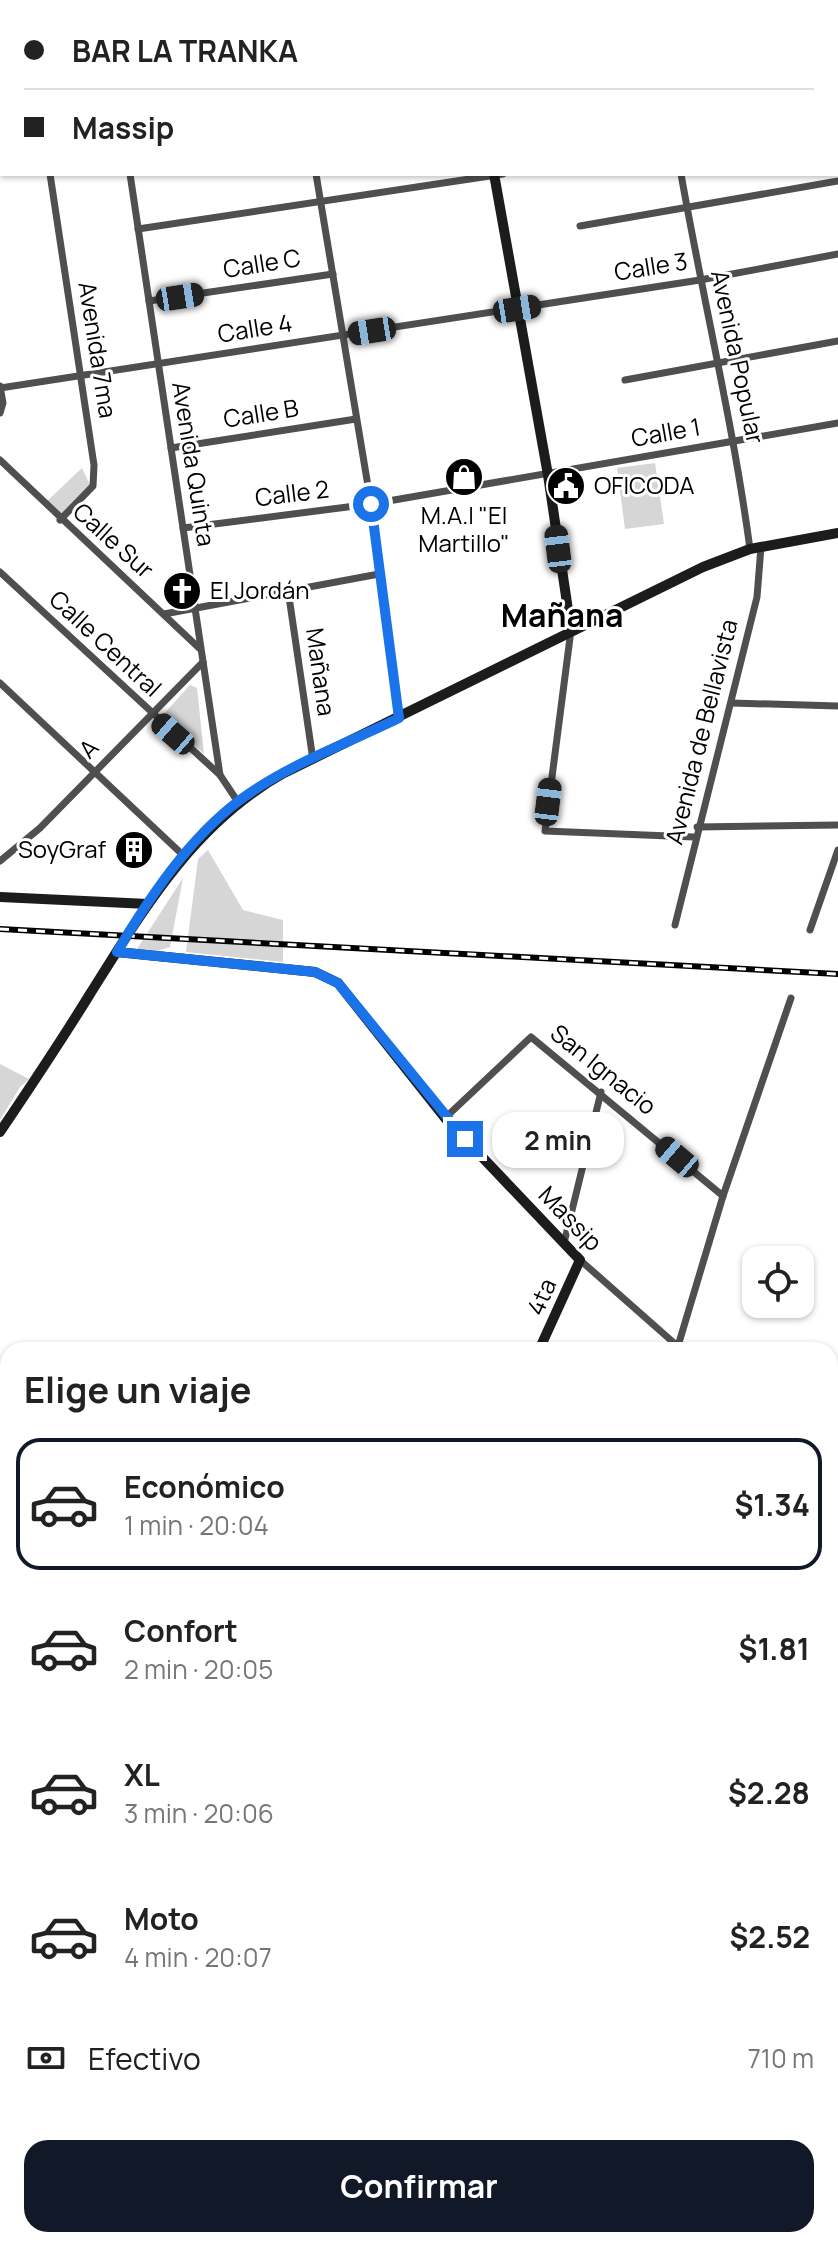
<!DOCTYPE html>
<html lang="es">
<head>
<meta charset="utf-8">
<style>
	:root { --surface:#fff; --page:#f2f2f2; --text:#222; --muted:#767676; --line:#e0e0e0; --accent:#111827 }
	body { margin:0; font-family:Manrope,sans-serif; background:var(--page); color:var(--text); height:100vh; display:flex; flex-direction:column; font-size:30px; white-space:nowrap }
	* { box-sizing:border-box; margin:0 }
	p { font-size:26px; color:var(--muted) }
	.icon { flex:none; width:44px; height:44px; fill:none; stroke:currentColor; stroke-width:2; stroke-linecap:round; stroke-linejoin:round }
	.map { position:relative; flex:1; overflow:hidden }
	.panel { position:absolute; left:0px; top:1342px; width:838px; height:906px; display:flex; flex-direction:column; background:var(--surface); border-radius:24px 24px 0 0; box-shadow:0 2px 6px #0004 }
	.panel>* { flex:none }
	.banner { position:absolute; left:0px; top:0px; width:838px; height:176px; box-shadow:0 2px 6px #0004; display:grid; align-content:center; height:176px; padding:0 24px; background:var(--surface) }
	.buttons { position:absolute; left:742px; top:1246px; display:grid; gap:16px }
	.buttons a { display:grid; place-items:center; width:72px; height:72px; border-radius:16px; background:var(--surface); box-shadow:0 2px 6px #0004; font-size:40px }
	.end { position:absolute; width:36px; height:36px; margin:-18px; border:10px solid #1a73e8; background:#fff; box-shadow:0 0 0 4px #fff }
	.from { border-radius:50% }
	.bubble { position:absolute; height:56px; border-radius:24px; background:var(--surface); box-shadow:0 2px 6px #0004; font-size:26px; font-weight:700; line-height:56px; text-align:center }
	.car { position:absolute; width:24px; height:48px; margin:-24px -12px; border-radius:10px; box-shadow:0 0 6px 2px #0007; background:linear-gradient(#222 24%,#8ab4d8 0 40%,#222 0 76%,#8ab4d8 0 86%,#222 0) }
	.banner b { display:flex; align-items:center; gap:28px; height:76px; font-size:30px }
	.banner b+b { border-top:2px solid var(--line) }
	.banner i { width:20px; height:20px; background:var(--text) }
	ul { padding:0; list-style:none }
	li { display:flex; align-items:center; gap:24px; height:132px; margin:0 16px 12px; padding:0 8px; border:4px solid transparent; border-radius:24px }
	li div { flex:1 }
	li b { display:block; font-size:30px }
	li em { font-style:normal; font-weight:700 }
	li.selected { border-color:var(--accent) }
	li>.icon { width:72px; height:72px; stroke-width:1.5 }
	h2 { padding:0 24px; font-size:36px; line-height:96px }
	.pay { display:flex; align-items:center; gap:20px; height:88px; padding:0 24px; font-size:30px }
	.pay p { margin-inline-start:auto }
	.action { display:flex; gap:16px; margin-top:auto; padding:16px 24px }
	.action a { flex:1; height:92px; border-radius:24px; background:var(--accent); color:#fff; font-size:32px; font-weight:700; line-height:92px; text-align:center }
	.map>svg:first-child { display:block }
	.green { fill:#d6d6d6 }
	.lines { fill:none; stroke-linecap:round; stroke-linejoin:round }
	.river { stroke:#9d9d9d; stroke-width:18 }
	.primary-casing { stroke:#dbdbdb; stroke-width:16 }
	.street { stroke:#4f4f4f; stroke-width:7 }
	.secondary { stroke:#1c1c1c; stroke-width:10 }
	.primary { stroke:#000; stroke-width:12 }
	.rail-casing { stroke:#000; stroke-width:6 }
	.rail { stroke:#fff; stroke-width:3; stroke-dasharray:9; stroke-linecap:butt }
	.route { stroke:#1a73e8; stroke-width:10 }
	.labels { text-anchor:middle; stroke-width:6; stroke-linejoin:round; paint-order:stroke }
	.street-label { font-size:24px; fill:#000; stroke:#fff }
	.poi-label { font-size:24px; fill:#000; stroke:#fff; text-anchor:start }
	.district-label { font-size:32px; font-weight:bold; fill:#000; stroke:#fff }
</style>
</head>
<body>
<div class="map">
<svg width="838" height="2247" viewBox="0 0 838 2247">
	<rect width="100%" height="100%" fill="#fff"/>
	<g class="green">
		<polygon points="655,463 664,524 625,529 617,468"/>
		<polygon points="82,468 91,487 62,517 47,501"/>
		<polygon points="190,685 197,688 204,754 161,717"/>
		<polygon points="208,850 243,910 283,920 283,962 186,952 198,859"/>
		<polygon points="183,878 170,947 157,951 137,949"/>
		<polygon points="0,1064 29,1079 20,1087 0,1120"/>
		<polygon points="838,1917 838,2003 830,2026 830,1931"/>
	</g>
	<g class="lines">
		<g class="river">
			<polyline points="693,0 697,2"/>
			<polyline points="771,2 773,0"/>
		</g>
		<g class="primary-casing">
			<g id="primary">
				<polyline points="830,1883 838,1866"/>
				<polyline points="593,2247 598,2240"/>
			</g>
		</g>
		<g class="street">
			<polyline points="104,0 104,2"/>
			<polyline points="291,0 292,2"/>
			<polyline points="0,36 2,35"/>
			<polyline points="836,117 838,116"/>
			<polyline points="50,174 94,465 93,486 60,520"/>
			<polyline points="130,174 220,775 238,802"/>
			<polyline points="316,174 371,504 399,718"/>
			<path d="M681,174C703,299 733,423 750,549"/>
			<polyline points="580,226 838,181"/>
			<polyline points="138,229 503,174"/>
			<polyline points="149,301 333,274"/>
			<polyline points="625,380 838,341"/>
			<polyline points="0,386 3,403 0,413"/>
			<polyline points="0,388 700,280 838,254"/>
			<polyline points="171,448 356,419"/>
			<polyline points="0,460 199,648"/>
			<polyline points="183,528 371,504 838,423"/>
			<polyline points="0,572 220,775"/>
			<polyline points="288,590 313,760"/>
			<polyline points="164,614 379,574"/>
			<polyline points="571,630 545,831 694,837"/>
			<polyline points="0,683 184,856"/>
			<polyline points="731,703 838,706"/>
			<polyline points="697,827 838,825"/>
			<polyline points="0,861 40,828 203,662"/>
			<polyline points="675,925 757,597 761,547"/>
			<polyline points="810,930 838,850"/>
			<polyline points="445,1118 531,1037 723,1196"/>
			<polyline points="564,1243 601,1092"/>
			<polyline points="580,1260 682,1350"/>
			<polyline points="678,1346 723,1196 791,998"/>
			<polyline points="830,1447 838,1449"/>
			<polyline points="830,1553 836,1542"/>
			<polyline points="0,1597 8,1590"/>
			<polyline points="0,1767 8,1767"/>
			<polyline points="0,1980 8,1980"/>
			<polyline points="830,2095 838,2094"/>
			<polyline points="0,2136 8,2136"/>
			<polyline points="830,2144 838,2158"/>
			<polyline points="109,2240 109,2247"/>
			<polyline points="357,2240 357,2247"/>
			<polyline points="481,2240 481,2247"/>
			<polyline points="612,2240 612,2247"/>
			<polyline points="232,2247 232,2240"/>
			<polyline points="733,2247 733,2240"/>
		</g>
		<g class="secondary">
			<polyline points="466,0 466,2"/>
			<polyline points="494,174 548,475 571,630"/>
			<polyline points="0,897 148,904"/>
			<polyline points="117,952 315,972 338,983 445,1118 580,1260 539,1350"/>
			<path d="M0,1132C31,1086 61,1041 90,994C143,910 194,823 284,773L703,567L750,549L838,533"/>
			<polyline points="830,1630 838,1633"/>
		</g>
		<use href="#primary" class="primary"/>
		<g class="rail-casing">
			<polyline id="rail" points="0,929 838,974"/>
		</g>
		<use href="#rail" class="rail"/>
	</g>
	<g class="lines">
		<path class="route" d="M371,504L399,718C346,744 287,765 240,800C189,838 149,898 117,952L315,972L338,983L465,1139"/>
	</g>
	<defs>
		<g id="shop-disc" transform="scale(2)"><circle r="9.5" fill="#000" stroke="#fff"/><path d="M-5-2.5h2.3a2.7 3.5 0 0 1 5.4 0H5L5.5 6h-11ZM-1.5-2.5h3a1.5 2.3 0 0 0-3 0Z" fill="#fff"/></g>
		<g id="civic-disc" transform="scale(2)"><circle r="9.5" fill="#000" stroke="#fff"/><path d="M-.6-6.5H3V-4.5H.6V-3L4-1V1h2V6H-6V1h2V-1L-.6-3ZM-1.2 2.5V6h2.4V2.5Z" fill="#fff"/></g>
		<g id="church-disc" transform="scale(2)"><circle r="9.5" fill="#000" stroke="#fff"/><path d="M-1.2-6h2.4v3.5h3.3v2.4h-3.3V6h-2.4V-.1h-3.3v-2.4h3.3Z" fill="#fff"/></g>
		<g id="building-disc" transform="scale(2)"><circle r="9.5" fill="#000" stroke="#fff"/><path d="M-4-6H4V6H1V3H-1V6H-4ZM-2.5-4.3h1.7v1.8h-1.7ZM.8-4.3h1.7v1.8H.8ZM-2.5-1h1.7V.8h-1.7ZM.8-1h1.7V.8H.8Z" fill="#fff"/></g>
	</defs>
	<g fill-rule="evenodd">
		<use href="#shop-disc" x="464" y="477"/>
		<use href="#civic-disc" x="566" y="486"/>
		<use href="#church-disc" x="182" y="591"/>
		<use href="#building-disc" x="134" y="850"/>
	</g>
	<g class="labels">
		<g class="street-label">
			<text transform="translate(262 264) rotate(-9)" y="8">Calle C</text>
			<text transform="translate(651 267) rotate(-9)" y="8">Calle 3</text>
			<text transform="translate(255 329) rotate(-9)" y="8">Calle 4</text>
			<text transform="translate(97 350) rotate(81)" y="8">Avenida 7ma</text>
			<text transform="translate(737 357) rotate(78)" y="8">Avenida Popular</text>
			<text transform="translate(261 414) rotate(-9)" y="8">Calle B</text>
			<text transform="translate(666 433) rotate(-10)" y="8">Calle 1</text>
			<text transform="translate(193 464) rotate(81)" y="8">Avenida Quinta</text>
			<text transform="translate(292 494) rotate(-7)" y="8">Calle 2</text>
			<text transform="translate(113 541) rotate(42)" y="8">Calle Sur</text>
			<text transform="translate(105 644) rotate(43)" y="8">Calle Central</text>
			<text transform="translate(320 672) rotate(82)" y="8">Mañana</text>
			<text transform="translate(702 732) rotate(-76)" y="8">Avenida de Bellavista</text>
			<text transform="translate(89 749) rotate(-46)" y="8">A</text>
			<text transform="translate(603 1070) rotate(39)" y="8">San Ignacio</text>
			<text transform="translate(570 1219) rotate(46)" y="8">Massip</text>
			<text transform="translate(542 1297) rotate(-66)" y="8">4ta</text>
		</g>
		<g class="poi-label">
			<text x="594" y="494">OFICODA</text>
			<text x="464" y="524" text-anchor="middle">M.A.I "El<tspan x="464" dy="28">Martillo"</tspan></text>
			<text x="210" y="599">El Jordán</text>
			<text x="106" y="858" text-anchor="end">SoyGraf</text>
		</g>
		<g class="district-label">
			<text x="562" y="627">Mañana</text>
		</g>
	</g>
</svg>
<div class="buttons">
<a><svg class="icon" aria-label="locate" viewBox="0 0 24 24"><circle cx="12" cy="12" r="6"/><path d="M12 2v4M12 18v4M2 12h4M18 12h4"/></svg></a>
</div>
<i class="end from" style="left:371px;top:504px"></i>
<i class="end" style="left:465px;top:1139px"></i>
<div class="bubble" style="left:492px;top:1112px;width:132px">2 min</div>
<i class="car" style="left:180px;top:297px;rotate:81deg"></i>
<i class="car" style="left:517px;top:309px;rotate:81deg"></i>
<i class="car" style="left:372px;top:331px;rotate:261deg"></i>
<i class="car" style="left:558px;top:549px;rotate:353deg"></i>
<i class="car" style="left:173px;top:734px;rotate:311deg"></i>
<i class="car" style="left:548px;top:802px;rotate:7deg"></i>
<i class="car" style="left:677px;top:1157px;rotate:310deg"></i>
<div class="banner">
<b><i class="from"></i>BAR LA TRANKA</b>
<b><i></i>Massip</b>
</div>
<section class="panel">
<h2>Elige un viaje</h2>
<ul>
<li class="selected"><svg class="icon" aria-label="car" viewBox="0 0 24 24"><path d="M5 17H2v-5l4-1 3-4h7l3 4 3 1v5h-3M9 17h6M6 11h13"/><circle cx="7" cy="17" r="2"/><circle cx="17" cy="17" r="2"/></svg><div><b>Económico</b><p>1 min · 20:04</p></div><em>$1.34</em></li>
<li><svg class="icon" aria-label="car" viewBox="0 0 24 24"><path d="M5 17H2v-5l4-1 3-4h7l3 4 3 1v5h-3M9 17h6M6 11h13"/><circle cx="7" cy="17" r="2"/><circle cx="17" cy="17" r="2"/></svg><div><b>Confort</b><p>2 min · 20:05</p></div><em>$1.81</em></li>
<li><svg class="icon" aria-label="car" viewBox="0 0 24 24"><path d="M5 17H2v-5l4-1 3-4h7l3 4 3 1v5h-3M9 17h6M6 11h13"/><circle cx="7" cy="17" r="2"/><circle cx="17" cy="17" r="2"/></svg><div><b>XL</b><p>3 min · 20:06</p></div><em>$2.28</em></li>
<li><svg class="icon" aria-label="car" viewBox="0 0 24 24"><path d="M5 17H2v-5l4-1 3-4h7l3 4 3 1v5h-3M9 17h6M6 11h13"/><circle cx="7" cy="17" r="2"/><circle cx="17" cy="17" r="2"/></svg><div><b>Moto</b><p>4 min · 20:07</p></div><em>$2.52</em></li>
</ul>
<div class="pay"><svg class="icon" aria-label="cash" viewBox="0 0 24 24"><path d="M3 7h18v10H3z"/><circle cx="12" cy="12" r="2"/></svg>Efectivo<p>710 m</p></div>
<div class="action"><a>Confirmar</a></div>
</section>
</div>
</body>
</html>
